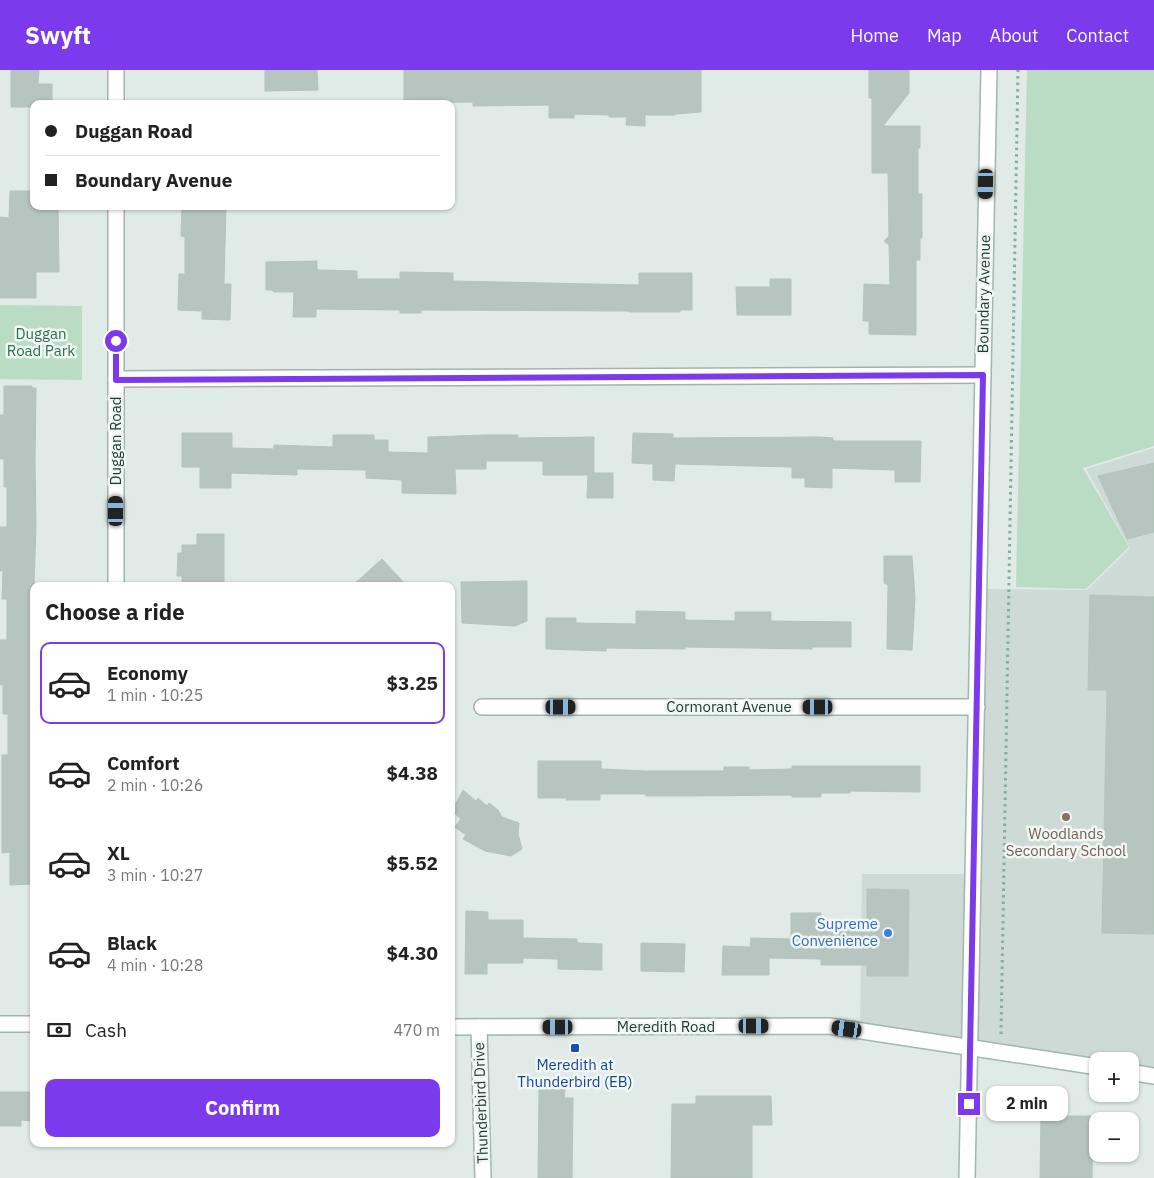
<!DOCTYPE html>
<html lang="en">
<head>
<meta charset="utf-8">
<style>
	:root { --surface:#fff; --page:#f6f6f6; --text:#222; --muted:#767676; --line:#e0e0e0; --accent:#7c3aed }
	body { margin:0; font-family:"IBM Plex Sans",sans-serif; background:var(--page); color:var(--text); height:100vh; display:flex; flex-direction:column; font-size:19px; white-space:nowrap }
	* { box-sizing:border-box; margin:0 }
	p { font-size:16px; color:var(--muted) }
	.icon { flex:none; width:28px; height:28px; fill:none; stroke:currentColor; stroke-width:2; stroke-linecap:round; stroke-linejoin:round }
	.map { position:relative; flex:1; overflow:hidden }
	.panel { position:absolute; left:30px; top:512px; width:425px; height:565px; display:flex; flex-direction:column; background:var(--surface); border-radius:10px; box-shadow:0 1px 4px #0004 }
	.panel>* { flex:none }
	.guide { position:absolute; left:30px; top:30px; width:425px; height:110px; border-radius:10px; box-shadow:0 1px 4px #0004; display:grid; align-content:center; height:110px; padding:0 15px; background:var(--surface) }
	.buttons { position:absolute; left:1089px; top:982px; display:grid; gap:10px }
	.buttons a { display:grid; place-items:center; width:50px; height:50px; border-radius:10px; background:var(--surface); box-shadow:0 1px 4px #0004; font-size:25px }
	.end { position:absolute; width:22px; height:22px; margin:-11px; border:6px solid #7c3aed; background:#fff; box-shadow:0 0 0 2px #fff }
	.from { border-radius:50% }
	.bubble { position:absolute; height:35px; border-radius:10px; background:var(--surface); box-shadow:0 1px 4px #0004; font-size:16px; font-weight:700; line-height:35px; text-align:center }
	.car { position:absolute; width:15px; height:30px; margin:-15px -8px; border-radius:6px; box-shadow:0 0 4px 1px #0007; background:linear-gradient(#222 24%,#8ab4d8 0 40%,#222 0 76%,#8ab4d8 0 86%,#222 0) }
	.guide b { display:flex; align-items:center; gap:18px; height:48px; font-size:19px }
	.guide b+b { border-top:1px solid var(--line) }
	.guide i { width:12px; height:12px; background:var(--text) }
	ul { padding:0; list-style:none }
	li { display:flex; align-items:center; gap:15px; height:82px; margin:0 10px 8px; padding:0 5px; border:2px solid transparent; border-radius:10px }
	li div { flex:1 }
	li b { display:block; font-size:19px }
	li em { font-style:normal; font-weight:700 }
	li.on { border-color:var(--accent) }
	li>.icon { width:45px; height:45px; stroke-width:1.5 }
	h2 { padding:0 15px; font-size:22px; line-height:60px }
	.pay { display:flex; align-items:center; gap:12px; height:55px; padding:0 15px; font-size:19px }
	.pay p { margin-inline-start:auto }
	.button { display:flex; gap:10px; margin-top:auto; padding:10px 15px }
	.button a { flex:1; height:58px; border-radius:10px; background:var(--accent); color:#fff; font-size:20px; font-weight:700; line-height:58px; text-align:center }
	header { display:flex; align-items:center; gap:30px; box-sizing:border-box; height:70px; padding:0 25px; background:var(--accent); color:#fff }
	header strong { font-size:24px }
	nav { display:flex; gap:28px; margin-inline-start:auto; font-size:18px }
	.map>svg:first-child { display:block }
	.built { fill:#cedad5 }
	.green { fill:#badbc4 }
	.building { fill:#b6c5bf; stroke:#b3c4bd }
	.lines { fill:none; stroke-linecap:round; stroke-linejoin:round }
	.street-casing { stroke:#a3b2ad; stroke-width:18 }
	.secondary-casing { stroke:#a0b6af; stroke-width:18 }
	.path { stroke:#82ada1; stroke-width:3; stroke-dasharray:2.5 4; stroke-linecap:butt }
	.street { stroke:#fff; stroke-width:15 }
	.secondary { stroke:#fff; stroke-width:15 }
	.route { stroke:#7c3aed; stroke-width:6 }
	.education-dot { fill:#8d6e63; stroke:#f0f7f4; stroke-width:2 }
	.shop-dot { fill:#3f7fe0; stroke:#f0f7f4; stroke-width:2 }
	.transit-dot { fill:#1a4fb4; stroke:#f0f7f4; stroke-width:2 }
	.labels { text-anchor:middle; stroke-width:5; stroke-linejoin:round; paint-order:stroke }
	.street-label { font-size:15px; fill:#223a34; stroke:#f0f7f4 }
	.park-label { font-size:15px; fill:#2d6f49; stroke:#f0f7f4 }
	.education-label { font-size:15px; fill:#785e54; stroke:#f0f7f4 }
	.shop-label { font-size:15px; fill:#366cbe; stroke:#f0f7f4; text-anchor:end }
	.transit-label { font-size:15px; fill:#164399; stroke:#f0f7f4 }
</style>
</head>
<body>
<header>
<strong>Swyft</strong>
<nav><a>Home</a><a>Map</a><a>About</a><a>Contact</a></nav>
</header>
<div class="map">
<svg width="1154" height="1108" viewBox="0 0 1154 1108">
	<rect width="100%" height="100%" fill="#e0eae6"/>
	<g class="built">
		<polygon points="1154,378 1154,1002 1130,998 1130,991 1098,991 974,973 982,519 1087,520 1130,478 1086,399"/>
		<polygon points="862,804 969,804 966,973 860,957"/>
	</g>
	<g class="green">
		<polygon points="1027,0 1154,0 1154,376 1083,398 1129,477 1086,519 1016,517"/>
		<polygon points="0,235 82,236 82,310 0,309"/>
	</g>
	<g class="building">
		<polygon points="11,0 39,0 38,14 52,14 52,34 34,34 34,37 11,37"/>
		<polygon points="265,0 317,0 318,20 265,21"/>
		<polygon points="404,0 701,0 701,42 675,44 675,45 645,45 645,56 626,55 627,47 609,47 609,45 574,44 574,48 549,48 549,35 473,36 473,32 404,33"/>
		<polygon points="869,0 909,0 909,23 883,56 920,56 920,78 918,78 918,124 922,124 922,168 920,168 920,190 916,190 916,265 869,264 869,251 863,251 864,214 890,215 889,175 884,171 889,166 888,103 872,103 872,28 869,28"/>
		<polygon points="10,121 34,121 34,136 58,136 59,202 36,202 36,228 0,228 0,147 9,148"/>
		<polygon points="182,136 226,136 224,214 231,214 230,250 202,249 202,241 178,240 179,204 185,204 185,167 181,166"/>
		<polygon points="317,191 317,200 357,201 357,209 400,209 400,202 453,203 453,211 639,215 639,203 692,203 692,240 680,240 680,242 629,242 629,241 421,240 421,243 400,243 400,240 316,239 316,247 293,247 294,222 274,222 272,220 266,220 266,192"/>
		<polygon points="770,209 791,209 791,245 737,245 736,217 770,217"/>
		<polygon points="4,316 32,316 32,318 36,318 35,391 36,455 34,516 34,814 10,815 10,782 2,783 2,685 8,685 8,644 3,644 3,615 0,615 0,570 7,570 7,529 2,529 3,501 0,501 0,457 7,457 7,417 4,417 4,389 0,389 0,345 4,345"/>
		<polygon points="182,363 232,363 232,378 274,379 274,375 333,377 333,365 374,365 374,370 388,370 388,382 428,383 428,367 486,365 518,365 518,368 594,367 594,403 613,403 613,428 587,428 588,405 543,405 543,391 486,391 486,399 455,399 456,424 402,423 402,410 366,408 366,400 297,399 297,405 231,403 231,418 200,418 200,397 182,397"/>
		<polygon points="633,363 673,364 673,368 819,367 833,368 833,371 921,371 920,412 895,412 895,400 832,398 832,418 805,417 805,408 792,408 792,397 675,394 674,411 653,410 653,394 632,393"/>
		<polygon points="1154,393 1154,462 1127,469 1098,406"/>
		<polygon points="197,464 224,464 224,516 197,516 197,513 182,513 182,506 177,506 178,483 182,483 182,475 197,475"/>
		<polygon points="884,486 912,486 915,528 912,580 887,579 888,515 884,513"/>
		<polygon points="382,489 407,516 352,516"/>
		<polygon points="527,511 527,551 515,556 462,553 461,512"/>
		<polygon points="1090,525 1154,527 1154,864 1102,863 1107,620 1088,620"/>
		<polygon points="636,541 685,542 685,550 735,551 735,542 771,542 771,551 851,552 851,577 812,577 812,579 685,577 685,579 606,578 606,581 546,579 546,548 576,548 576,553 636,554"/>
		<polygon points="538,691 601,691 601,699 646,701 724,701 724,697 749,697 749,700 792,699 792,696 920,696 920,722 850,721 850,723 821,723 821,727 792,727 792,725 692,726 646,726 646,724 600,724 600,730 566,730 567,728 538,728"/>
		<polygon points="463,720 476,731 478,728 487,736 489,733 498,740 502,747 519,753 518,764 522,779 511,786 485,781 463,769 466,765 455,757 461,749 452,741"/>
		<polygon points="867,819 909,820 908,906 867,906 867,895 821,895 821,889 769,888 769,905 722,905 723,876 750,877 751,868 791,869 791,843 821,843 821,850 867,850"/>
		<polygon points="466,841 488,842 488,850 523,850 523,868 577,869 577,873 602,874 602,900 558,899 558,889 523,888 523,893 487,893 487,904 465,904"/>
		<polygon points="641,873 685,874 684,902 641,901"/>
		<polygon points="539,1019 565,1019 564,1028 573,1028 572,1108 538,1108"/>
		<polygon points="0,1022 34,1022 34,1051 21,1050 21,1056 0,1056"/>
		<polygon points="696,1026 771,1026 772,1055 752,1055 752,1108 671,1108 672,1034 696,1034"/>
		<polygon points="1041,1046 1093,1046 1092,1108 1040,1108"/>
	</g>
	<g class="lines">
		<g class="street-casing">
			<g id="street">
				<polyline points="116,34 116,0"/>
				<polyline points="116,136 116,516"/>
				<polyline points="116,309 983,305"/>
				<polyline points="482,637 977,637"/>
				<polyline points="479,957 483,1108"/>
			</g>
		</g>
		<g class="secondary-casing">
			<g id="secondary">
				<polyline points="0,954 34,954"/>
				<polyline points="451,957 829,956 1098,997"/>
				<polyline points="1130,1002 1154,1006"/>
				<polyline points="967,1108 989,0"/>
			</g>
		</g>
		<polyline class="path" points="1001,964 1018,0"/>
		<use href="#street" class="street"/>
		<use href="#secondary" class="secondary"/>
	</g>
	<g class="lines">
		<polyline class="route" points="116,271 116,310 983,305 969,1034"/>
	</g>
	<circle class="education-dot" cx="1066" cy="747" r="5"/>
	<circle class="shop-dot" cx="888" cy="863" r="5"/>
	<rect class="transit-dot" x="570" y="973" width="10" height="10" rx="2.5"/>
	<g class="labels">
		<g class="street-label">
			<text transform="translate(984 224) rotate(-89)" y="5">Boundary Avenue</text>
			<text transform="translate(116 371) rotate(-90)" y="5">Duggan Road</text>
			<text x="729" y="642">Cormorant Avenue</text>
			<text x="666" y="962">Meredith Road</text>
			<text transform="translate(481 1033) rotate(-92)" y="5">Thunderbird Drive</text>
		</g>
		<g class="park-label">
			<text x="41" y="269">Duggan<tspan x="41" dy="17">Road Park</tspan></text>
		</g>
		<g class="education-label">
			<text x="1066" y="769">Woodlands<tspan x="1066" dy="17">Secondary School</tspan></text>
		</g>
		<g class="shop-label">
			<text x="878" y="859">Supreme<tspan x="878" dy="17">Convenience</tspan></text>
		</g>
		<g class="transit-label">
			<text x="575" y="1000">Meredith at<tspan x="575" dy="17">Thunderbird (EB)</tspan></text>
		</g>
	</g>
</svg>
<div class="buttons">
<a>+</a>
<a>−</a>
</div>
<i class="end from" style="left:116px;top:271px"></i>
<i class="end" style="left:969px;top:1034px"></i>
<div class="bubble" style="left:986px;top:1016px;width:82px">2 min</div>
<i class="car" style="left:986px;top:114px;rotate:181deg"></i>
<i class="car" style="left:116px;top:441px;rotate:0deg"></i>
<i class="car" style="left:561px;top:637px;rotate:90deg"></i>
<i class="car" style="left:818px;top:637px;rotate:270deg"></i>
<i class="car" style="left:754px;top:956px;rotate:90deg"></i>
<i class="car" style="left:558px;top:957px;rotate:270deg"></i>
<i class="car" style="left:847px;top:959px;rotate:278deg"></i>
<div class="guide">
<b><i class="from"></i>Duggan Road</b>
<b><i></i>Boundary Avenue</b>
</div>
<section class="panel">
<h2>Choose a ride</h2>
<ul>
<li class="on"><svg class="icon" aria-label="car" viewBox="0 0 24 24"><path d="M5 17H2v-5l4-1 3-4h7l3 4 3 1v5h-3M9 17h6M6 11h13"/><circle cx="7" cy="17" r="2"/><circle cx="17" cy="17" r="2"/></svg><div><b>Economy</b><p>1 min · 10:25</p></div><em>$3.25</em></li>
<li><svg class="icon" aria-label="car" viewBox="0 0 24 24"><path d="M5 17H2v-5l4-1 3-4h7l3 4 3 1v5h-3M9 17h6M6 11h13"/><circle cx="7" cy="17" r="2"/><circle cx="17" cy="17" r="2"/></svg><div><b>Comfort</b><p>2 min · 10:26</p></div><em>$4.38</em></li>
<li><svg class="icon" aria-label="car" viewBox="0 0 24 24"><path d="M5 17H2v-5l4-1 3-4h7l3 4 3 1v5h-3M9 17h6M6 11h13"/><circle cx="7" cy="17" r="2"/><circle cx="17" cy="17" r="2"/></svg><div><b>XL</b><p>3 min · 10:27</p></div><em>$5.52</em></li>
<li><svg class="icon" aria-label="car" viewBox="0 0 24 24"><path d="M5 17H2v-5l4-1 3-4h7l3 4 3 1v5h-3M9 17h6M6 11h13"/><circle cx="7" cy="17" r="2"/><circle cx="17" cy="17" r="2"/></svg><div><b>Black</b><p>4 min · 10:28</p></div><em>$4.30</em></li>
</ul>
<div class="pay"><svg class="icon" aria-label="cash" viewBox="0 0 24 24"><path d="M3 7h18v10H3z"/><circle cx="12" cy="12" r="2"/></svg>Cash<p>470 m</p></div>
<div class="button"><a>Confirm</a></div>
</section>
</div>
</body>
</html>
